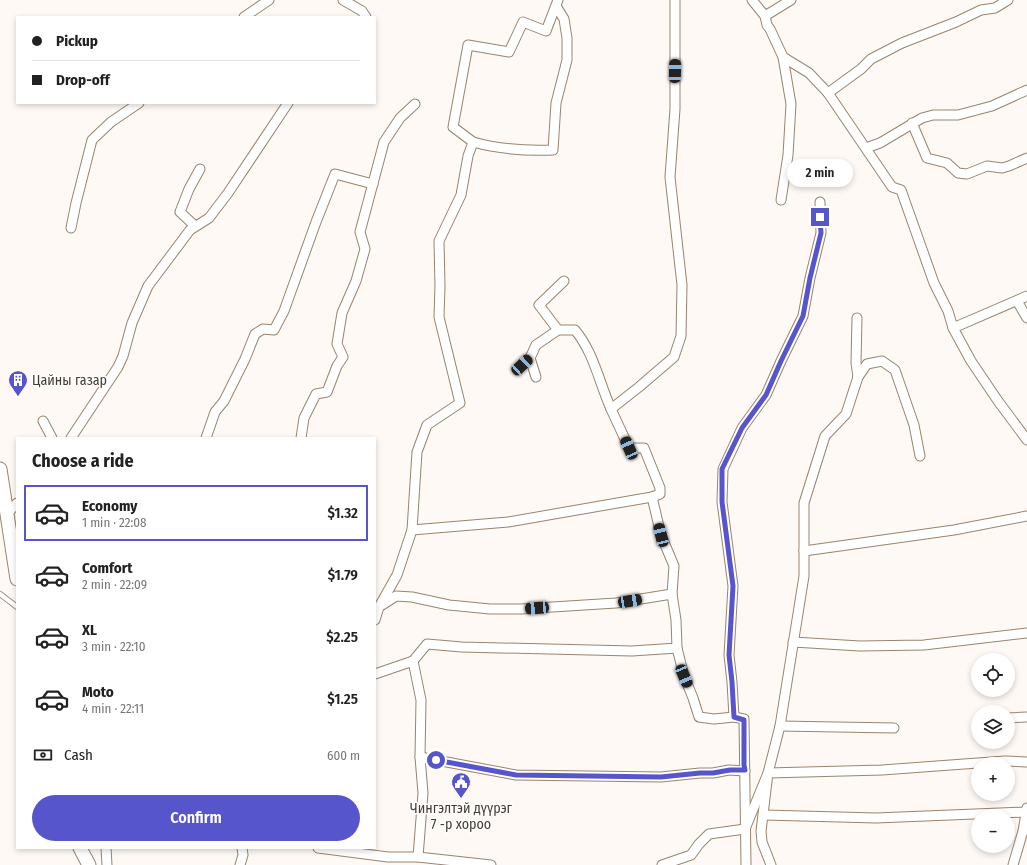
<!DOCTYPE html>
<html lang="en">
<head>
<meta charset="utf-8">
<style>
	:root { --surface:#fff; --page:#f2f2f2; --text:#222; --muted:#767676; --line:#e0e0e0; --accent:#5755cc }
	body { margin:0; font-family:"Fira Sans Condensed",sans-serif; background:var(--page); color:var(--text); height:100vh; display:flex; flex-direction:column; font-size:15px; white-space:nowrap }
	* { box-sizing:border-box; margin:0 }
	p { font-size:13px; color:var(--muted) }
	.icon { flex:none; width:22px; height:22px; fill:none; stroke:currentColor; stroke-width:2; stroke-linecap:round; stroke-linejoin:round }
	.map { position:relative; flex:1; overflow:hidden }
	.details { position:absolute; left:16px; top:437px; width:360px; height:412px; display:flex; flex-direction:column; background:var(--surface); border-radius:0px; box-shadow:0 2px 6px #0003 }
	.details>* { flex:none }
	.hud { position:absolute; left:16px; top:16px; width:360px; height:88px; border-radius:0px; box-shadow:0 2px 6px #0003; display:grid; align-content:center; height:88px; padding:0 16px; background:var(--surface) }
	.tools { position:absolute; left:971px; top:653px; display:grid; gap:8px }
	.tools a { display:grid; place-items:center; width:44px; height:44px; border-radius:50%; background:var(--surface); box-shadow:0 2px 6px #0003; font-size:20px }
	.end { position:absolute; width:18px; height:18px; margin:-9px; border:5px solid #5755cc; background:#fff; box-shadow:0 0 0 2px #fff }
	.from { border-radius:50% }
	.bubble { position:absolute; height:28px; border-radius:14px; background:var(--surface); box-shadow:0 2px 6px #0003; font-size:13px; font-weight:600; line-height:28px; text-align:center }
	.car { position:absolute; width:12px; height:24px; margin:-12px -6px; border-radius:5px; box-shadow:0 0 3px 1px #0007; background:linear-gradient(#222 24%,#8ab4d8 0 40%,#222 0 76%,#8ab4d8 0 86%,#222 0) }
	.hud b { display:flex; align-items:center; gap:14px; height:38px; font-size:15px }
	.hud b+b { border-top:1px solid var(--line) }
	.hud i { width:10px; height:10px; background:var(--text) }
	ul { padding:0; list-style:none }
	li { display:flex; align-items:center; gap:12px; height:56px; margin:0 8px 6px; padding:0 8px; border:2px solid transparent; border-radius:0px }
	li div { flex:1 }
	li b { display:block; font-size:15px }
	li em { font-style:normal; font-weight:600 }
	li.on { border-color:var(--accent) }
	li>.icon { width:36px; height:36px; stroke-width:1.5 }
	h2 { padding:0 16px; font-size:18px; line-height:48px }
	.pay { display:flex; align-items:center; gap:10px; height:44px; padding:0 16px; font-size:15px }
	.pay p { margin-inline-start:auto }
	.button { display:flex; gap:8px; margin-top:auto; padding:8px 16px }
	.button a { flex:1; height:46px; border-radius:24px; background:var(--accent); color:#fff; font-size:16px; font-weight:600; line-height:46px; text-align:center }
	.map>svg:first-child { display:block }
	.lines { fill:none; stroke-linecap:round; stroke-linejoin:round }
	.service-casing { stroke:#99846e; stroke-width:6 }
	.minor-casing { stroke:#99846e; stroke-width:11 }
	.secondary-casing { stroke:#99846e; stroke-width:15 }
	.service { stroke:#fff; stroke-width:4.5 }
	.minor { stroke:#fff; stroke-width:9 }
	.secondary { stroke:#fff; stroke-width:13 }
	.route { stroke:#5755cc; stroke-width:5 }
	.labels { text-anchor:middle; stroke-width:3; stroke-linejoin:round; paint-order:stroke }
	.poi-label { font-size:14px; fill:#443b31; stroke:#fff; text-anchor:start }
</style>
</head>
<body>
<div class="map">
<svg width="1027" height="865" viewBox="0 0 1027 865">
	<rect width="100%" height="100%" fill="#fef9f4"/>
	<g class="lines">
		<g class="service-casing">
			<polyline id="service" points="0,594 17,607"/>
		</g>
		<g class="minor-casing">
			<g id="minor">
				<polyline points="343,0 362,11 366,17"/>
				<polyline points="752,0 765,16 767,25 770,29 783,57 809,73 828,93 892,187 901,190 934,283 948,311 953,328 971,361 998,401 1027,440"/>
				<polyline points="765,16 791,0"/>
				<polyline points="244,17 269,0"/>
				<polyline points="828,93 861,69 871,59 902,43 956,22 981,10 995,8 1008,0"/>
				<polyline points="912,123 927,158 947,163 958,173 967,174 987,166 1002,168 1009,166 1027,158"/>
				<path d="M473,142C498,149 527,151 553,150L556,103L567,60V38L564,19L556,6"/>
				<polyline points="866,148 880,143 922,118 933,115 958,115 992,106 1027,90"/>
				<polyline points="781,200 788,155 791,104 783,57"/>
				<polyline points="195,226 180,212 189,189 200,169"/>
				<polyline points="71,228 76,203 92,140 111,122 139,103"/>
				<polyline points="1017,301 1027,318"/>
				<polyline points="857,318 856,363 858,377"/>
				<polyline points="953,328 1027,296"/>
				<polyline points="558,330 539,305 564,281"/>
				<polyline points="530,358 536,377"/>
				<path d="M522,365L530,358L536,345L558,330H575C594,353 599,382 611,409"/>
				<polyline points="43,421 52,438"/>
				<polyline points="71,438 118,367 123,356 132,323 148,286 190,230 209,218 228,193 288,103"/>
				<polyline points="206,438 215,412 224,401 245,359 255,334 263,329 274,330 284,311 316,222 335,174 373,184"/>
				<polyline points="301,438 304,418 316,394 327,392 337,366 343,357 337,344 342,313 356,281 365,249 360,232 384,142 400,118 415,104"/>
				<polyline points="652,497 660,494 660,488 644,448 629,448 611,409 639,387 674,357 681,336 682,285 670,177 675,109 675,0"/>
				<polyline points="7,514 17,503"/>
				<polyline points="412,530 508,522 652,497 661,535 674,566 672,594"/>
				<polyline points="804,551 954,530 1027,516"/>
				<polyline points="375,620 379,607 397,575 412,530 417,452 427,425 460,403 439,317 440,286 439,241 461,195 468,156 473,142 453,127 468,45 509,52 523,22 546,31 558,0"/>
				<polyline points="793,642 860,646 924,645 1027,633"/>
				<polyline points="677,648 684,676 693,698 699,717 714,719 734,717 744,719 746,865"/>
				<polyline points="413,661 421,700 420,757 423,793 418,857"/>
				<polyline points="375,674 413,661 427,644 462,647 632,651 677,648 676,620 672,594 616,603 521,609 490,609 449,605 412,597 396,596 382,605"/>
				<polyline points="734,717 732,682 729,655 733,586 722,502 723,469 742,428 766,395 781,361 803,316 810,278 821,233 820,202"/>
				<polyline points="1008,718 1027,717"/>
				<polyline points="780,726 894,728"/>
				<polyline points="420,757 516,775 661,777 700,773 713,773 729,770 745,771"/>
				<polyline points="764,815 876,818 1026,812"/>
				<polyline points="745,829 768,773 882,770 1005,761 1027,762"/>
				<polyline points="106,848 107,865"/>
				<polyline points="318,848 388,857 418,857 491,865"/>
				<polyline points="240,865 243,855 242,848"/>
				<polyline points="662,865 691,855 699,844 709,834 745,829"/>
				<polyline points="771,865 762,842 761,831 768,773 780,726 804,576 804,503 825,436 846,414 858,377 867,364 882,361 895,370 914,425 920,456"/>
				<polyline points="1013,865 1023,831 1027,808"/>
			</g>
		</g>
		<g class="secondary-casing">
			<g id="secondary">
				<polyline points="0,469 17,579"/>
				<polyline points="80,848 89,865"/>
			</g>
		</g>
		<use href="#service" class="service"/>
		<use href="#minor" class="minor"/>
		<use href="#secondary" class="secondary"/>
	</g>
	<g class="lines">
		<polyline class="route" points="436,760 516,775 661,777 700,773 713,773 730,770 745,770 744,765 744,720 734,717 732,682 729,655 733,586 722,502 722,469 742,428 766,395 781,361 803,316 810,278 821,233 820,217"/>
	</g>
	<defs>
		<g id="building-pin" transform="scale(1)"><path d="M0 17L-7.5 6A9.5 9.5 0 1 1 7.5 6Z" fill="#5755cc" stroke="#fff"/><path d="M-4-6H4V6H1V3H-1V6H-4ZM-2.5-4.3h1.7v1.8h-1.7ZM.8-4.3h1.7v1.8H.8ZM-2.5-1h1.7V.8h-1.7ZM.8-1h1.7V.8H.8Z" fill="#fff"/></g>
		<g id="civic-pin" transform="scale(1)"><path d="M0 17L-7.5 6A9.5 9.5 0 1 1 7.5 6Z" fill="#5755cc" stroke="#fff"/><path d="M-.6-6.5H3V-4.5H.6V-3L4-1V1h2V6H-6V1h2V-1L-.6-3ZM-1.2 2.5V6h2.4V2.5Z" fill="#fff"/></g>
	</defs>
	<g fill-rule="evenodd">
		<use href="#building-pin" x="18" y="380"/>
		<use href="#civic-pin" x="461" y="782"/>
	</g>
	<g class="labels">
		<g class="poi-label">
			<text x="32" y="385">Цайны газар</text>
			<text x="461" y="813" text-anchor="middle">Чингэлтэй дүүрэг<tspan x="461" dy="16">7 -р хороо</tspan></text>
		</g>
	</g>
</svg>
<div class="tools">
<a><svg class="icon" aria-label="locate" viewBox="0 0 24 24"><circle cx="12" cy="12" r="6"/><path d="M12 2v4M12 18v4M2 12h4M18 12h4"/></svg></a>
<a><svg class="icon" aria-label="layers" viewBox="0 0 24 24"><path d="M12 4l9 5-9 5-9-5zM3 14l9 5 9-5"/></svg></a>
<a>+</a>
<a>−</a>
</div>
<i class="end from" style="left:436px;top:760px"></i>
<i class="end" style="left:820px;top:217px"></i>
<div class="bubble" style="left:787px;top:159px;width:66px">2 min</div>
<i class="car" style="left:675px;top:71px;rotate:1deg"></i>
<i class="car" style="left:522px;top:365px;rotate:47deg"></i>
<i class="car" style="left:629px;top:448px;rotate:336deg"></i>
<i class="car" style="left:661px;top:535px;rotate:346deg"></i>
<i class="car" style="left:630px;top:601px;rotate:81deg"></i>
<i class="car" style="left:537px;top:608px;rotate:266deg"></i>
<i class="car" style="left:684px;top:676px;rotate:157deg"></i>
<div class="hud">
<b><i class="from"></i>Pickup</b>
<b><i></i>Drop-off</b>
</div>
<section class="details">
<h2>Choose a ride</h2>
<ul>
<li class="on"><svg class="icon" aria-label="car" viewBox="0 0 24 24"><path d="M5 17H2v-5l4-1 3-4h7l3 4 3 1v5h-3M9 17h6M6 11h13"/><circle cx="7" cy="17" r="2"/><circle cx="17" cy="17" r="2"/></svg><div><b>Economy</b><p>1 min · 22:08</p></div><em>$1.32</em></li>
<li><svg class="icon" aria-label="car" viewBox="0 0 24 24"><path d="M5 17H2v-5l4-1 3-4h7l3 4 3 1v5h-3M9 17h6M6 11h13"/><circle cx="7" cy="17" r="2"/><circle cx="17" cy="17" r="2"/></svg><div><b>Comfort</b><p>2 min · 22:09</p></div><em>$1.79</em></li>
<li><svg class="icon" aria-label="car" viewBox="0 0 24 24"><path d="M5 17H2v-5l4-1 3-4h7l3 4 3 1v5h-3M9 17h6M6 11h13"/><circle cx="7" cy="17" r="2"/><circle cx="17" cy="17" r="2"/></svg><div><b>XL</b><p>3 min · 22:10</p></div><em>$2.25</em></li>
<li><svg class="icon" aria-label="car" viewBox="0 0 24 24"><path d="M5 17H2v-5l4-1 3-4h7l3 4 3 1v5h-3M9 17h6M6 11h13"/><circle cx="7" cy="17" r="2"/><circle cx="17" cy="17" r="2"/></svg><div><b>Moto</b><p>4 min · 22:11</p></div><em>$1.25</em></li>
</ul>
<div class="pay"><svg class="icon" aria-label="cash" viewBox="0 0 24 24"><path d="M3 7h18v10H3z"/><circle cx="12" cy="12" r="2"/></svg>Cash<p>600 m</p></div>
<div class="button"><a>Confirm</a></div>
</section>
</div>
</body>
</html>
